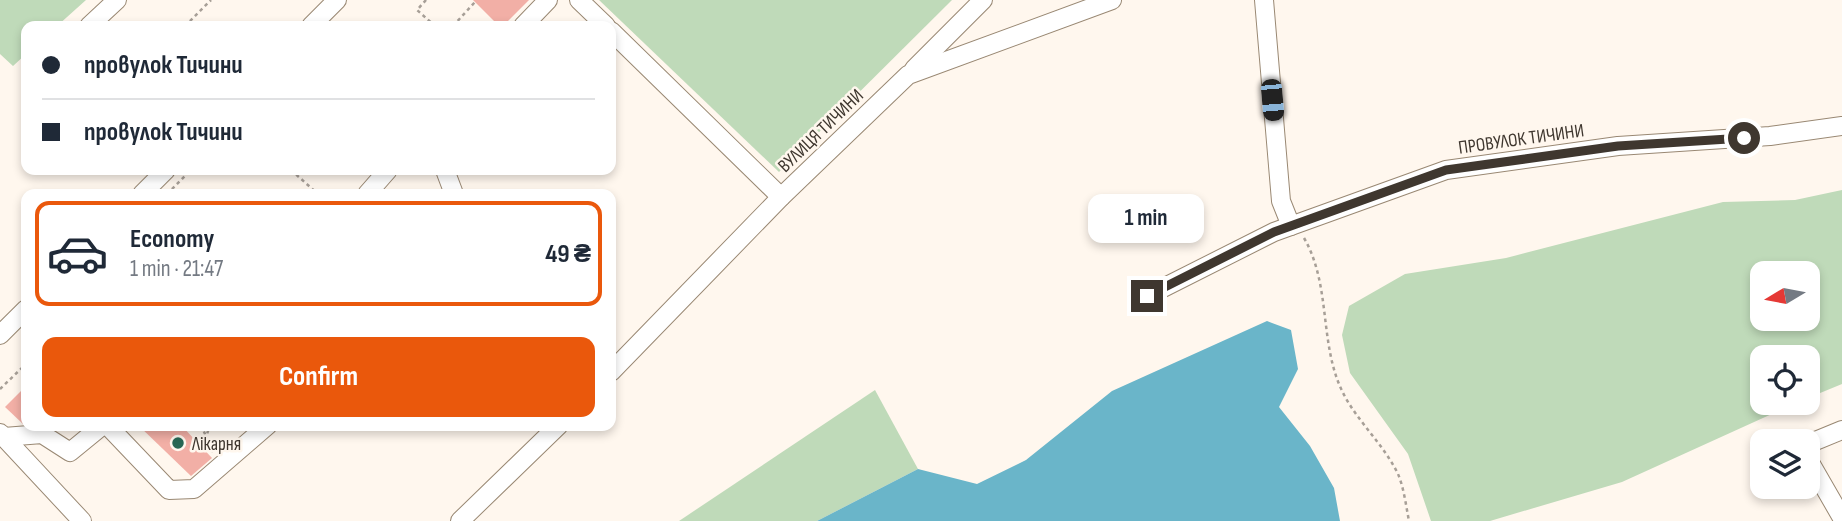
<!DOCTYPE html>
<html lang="en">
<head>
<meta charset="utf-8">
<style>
	:root { --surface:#fff; --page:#f6f6f7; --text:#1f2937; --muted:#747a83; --line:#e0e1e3; --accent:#ea580c }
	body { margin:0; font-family:"Sofia Sans Condensed",sans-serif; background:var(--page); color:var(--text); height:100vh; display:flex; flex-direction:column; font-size:26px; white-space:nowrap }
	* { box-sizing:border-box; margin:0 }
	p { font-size:23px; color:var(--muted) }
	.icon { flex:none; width:38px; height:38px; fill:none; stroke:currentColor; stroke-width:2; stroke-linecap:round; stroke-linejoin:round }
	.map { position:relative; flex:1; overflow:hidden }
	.details { position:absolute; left:21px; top:189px; width:595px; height:242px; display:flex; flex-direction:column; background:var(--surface); border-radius:14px; box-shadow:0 4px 10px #0003 }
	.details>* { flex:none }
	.top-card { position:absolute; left:21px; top:21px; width:595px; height:154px; border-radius:14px; box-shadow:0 4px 10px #0003; display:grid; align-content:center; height:154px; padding:0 21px; background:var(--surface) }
	.needle { width:46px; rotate:260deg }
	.controls { position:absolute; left:1750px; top:261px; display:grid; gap:14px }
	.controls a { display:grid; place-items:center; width:70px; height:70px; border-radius:14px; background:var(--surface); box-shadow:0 4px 10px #0003; font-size:35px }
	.end { position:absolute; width:32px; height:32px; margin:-16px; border:9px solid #3f372f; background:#fff; box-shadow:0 0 0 4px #fff }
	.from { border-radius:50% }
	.bubble { position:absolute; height:49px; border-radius:14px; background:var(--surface); box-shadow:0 4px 10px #0003; font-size:23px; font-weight:700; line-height:49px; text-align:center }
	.car { position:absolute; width:21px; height:42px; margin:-21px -10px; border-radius:9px; box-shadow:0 0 5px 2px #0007; background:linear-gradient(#222 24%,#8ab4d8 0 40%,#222 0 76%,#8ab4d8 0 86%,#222 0) }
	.top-card b { display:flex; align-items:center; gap:24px; height:66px; font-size:26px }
	.top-card b+b { border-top:2px solid var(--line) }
	.top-card i { width:18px; height:18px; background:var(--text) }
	ul { padding:12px 0 0; list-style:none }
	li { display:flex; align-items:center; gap:21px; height:105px; margin:0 14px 10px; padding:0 7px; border:4px solid transparent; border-radius:14px }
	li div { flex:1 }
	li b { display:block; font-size:26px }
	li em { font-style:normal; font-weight:700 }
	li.on { border-color:var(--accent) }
	li>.icon { width:63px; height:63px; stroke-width:1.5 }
	.cta { display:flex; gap:14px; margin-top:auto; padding:14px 21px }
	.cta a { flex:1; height:80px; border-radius:14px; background:var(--accent); color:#fff; font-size:28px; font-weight:700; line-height:80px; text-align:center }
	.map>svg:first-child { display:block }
	.green { fill:#bfdab9; fill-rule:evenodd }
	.water { fill:#6ab5c9 }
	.building { fill:#f2afa6 }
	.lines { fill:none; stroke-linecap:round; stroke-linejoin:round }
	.minor-casing { stroke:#998873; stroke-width:20 }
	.path { stroke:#a79f97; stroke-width:2.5; stroke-dasharray:3.5 3.5; stroke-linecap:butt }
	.minor { stroke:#fff; stroke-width:18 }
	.route { stroke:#3f372f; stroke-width:9 }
	.poi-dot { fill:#286754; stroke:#fff7ee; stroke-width:2.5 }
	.labels { text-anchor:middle; stroke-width:5; stroke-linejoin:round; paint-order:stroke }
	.street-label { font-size:19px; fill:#3f372f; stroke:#fff7ee }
	.poi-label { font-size:19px; fill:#3f372f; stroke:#fff7ee; text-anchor:start }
</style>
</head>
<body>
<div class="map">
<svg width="1842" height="521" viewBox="0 0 1842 521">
	<rect width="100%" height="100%" fill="#fff7ee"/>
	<g class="green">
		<polygon points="0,0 86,0 57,26 26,26 26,54 13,66 0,54"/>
		<polygon points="599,0 952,0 779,172"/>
		<path d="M1842,190V384L1808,398V357H1762V402L1796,403L1622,482L1490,521H1431L1408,454L1350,373L1342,335L1349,306L1405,274L1506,258L1723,202L1795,200ZM1762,273H1808V318H1762Z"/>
		<polygon points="875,390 918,469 817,521 679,521"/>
	</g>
	<polygon class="water" points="1267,321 1291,330 1298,369 1279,407 1310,446 1334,488 1340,521 817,521 918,469 977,484 1026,460 1112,391"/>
	<g class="building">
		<polygon points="473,0 529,0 503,26 499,26"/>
		<polygon points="26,386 26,424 23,424 5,407"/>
		<polygon points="138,425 181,425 212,458 191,476"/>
	</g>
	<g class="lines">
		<g class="minor-casing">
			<g id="minor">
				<polyline points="579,0 606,26"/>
				<polyline points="1264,0 1281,201 1291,226"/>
				<polyline points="89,26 117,0"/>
				<polyline points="311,26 337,0"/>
				<polyline points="523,26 548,0"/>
				<polyline points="611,31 781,197"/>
				<polyline points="914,69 983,0"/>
				<polyline points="445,170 454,194"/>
				<polyline points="142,194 166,170"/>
				<polyline points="367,194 388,170"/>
				<polyline points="1147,296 1274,232 1446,170 1618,146 1770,136 1842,126"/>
				<polyline points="0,335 26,309"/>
				<polyline points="611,372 781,197 908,75 1112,0"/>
				<polyline points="107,425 169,490 194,489 268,425"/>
				<polyline points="0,433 82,521"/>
				<polyline points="4,437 42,434 70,452 103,425"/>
				<polyline points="1808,444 1842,430"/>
				<polyline points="1808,459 1842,518"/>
				<polyline points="460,521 559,425"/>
			</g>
		</g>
		<g class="path">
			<polyline points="426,0 417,10 435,26"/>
			<polyline points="185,26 211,0"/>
			<polyline points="453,26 475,2"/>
			<polyline points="291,170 318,194"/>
			<polyline points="167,194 191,170"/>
			<path d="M1304,238C1330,283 1320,337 1339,384C1352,417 1382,441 1398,474C1404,488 1406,506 1409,521"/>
			<polyline points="0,389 26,364"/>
			<polyline points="201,425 213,452"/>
			<polyline points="205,440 210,425"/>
		</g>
		<use href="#minor" class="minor"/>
	</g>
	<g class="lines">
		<polyline class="route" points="1147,296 1274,232 1446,170 1618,146 1744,138"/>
	</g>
	<circle class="poi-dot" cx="178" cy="443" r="7"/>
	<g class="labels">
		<g class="street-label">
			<text transform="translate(820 130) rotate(-44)" y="7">ВУЛИЦЯ ТИЧИНИ</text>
			<text transform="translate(1521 138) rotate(-8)" y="7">ПРОВУЛОК ТИЧИНИ</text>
		</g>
		<g class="poi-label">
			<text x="192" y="450">Лікарня</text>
		</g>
	</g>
</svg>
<div class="controls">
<a><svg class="needle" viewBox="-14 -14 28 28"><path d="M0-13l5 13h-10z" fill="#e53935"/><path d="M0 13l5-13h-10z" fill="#747a83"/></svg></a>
<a><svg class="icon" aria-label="locate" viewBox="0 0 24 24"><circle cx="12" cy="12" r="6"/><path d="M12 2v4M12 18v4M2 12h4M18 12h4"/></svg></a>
<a><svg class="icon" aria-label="layers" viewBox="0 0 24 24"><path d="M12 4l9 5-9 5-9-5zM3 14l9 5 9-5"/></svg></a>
</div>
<i class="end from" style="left:1744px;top:138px"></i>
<i class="end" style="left:1147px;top:296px"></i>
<div class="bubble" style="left:1088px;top:194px;width:116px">1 min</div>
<i class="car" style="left:1272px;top:100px;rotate:175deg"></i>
<div class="top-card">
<b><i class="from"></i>провулок Тичини</b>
<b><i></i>провулок Тичини</b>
</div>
<section class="details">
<ul>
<li class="on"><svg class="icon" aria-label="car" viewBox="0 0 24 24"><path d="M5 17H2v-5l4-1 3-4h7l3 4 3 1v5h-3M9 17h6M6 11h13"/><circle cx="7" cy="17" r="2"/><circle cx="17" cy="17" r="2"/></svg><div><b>Economy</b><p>1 min · 21:47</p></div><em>49 ₴</em></li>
</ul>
<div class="cta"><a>Confirm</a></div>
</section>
</div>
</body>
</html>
